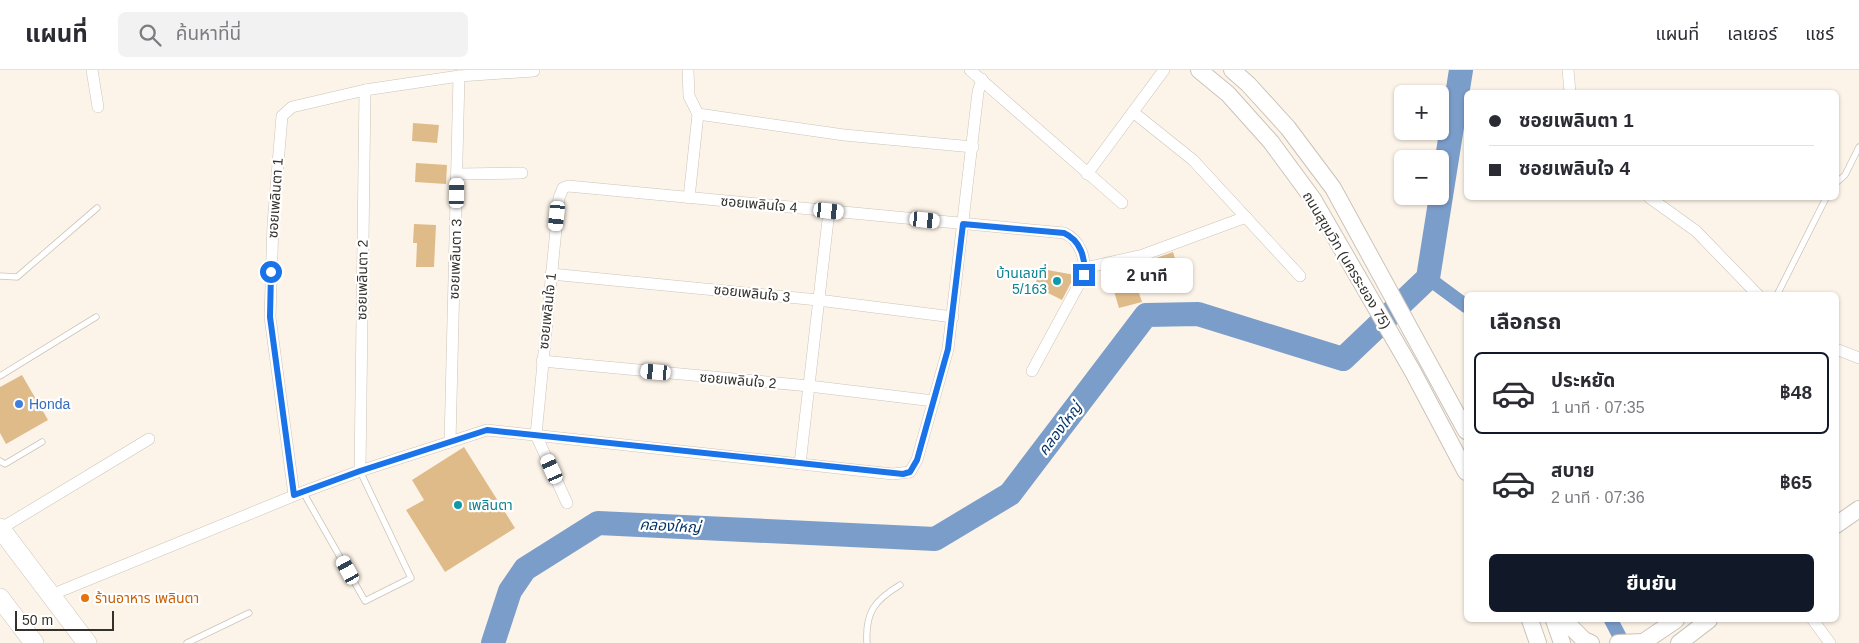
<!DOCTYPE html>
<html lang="th">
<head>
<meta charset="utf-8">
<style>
	:root { --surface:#fff; --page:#f2f2f3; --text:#2b2b33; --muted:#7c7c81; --line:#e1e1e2; --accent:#111827 }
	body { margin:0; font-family:Arial,"Noto Sans Thai",sans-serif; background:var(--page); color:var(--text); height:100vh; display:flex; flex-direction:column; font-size:19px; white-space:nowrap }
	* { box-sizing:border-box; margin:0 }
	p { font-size:16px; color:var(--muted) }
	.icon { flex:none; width:28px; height:28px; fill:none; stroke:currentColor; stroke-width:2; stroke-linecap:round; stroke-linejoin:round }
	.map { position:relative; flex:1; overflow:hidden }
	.details { position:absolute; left:1464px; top:222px; width:375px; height:330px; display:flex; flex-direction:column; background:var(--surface); border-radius:8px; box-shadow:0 1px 4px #0004 }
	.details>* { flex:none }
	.top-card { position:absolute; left:1464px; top:20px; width:375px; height:110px; border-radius:8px; box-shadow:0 1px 4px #0004; display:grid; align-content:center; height:110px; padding:0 25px; background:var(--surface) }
	.fabs { position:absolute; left:1394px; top:15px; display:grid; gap:10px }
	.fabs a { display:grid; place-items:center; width:55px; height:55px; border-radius:8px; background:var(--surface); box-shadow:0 1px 4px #0004; font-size:25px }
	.scale { position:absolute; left:15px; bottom:12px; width:99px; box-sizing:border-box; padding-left:5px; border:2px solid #34312c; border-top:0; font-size:14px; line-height:18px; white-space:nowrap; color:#34312c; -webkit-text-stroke:4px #fff; paint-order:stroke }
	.end { position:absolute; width:22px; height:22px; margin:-11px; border:6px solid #1a73e8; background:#fff; box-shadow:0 0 0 2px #fff }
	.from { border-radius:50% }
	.bubble { position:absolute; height:35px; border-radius:8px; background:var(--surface); box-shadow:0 1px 4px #0004; font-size:16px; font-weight:700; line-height:35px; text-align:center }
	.car { position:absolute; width:15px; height:30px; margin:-15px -8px; border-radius:6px; box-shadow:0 0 4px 1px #0007; background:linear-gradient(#fff 24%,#345 0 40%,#fff 0 76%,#345 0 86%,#fff 0) }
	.top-card b { display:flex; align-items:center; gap:18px; height:48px; font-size:19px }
	.top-card b+b { border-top:1px solid var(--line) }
	.top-card i { width:12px; height:12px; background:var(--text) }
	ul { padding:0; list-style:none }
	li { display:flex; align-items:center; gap:15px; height:82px; margin:0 10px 8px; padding:0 15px; border:2px solid transparent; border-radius:8px }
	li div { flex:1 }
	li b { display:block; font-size:19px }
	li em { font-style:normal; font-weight:700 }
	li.current { border-color:var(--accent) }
	li>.icon { width:45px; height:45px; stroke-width:1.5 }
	h2 { padding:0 25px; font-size:22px; line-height:60px }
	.action { display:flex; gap:10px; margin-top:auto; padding:10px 25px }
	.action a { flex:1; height:58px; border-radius:8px; background:var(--accent); color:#fff; font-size:20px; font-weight:700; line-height:58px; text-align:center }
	header { display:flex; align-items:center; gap:30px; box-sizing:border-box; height:70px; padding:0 25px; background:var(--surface); border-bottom:1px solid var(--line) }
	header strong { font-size:24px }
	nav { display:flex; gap:28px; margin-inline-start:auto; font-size:18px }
	.search { width:350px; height:45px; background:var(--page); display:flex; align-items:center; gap:12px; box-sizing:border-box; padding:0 18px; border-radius:8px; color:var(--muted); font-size:19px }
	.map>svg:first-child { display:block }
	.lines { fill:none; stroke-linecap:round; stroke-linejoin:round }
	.canal { stroke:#7b9dca; stroke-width:14 }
	.river { stroke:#7b9dca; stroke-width:24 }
	.building { fill:#dfbb8a }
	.lane-casing { stroke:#cbc3b9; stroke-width:7 }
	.street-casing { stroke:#cbc3b9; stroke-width:12 }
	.secondary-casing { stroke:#cbc3b9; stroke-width:18 }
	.primary-casing { stroke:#cbc3b9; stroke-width:20 }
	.lane { stroke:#fff; stroke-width:5.5 }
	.street { stroke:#fff; stroke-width:11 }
	.secondary { stroke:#fff; stroke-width:16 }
	.primary { stroke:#fff; stroke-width:19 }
	.route { stroke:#1a73e8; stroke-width:6 }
	.culture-dot { fill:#0f9aa8; stroke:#fff; stroke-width:2 }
	.shop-dot { fill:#3f7fe0; stroke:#fff; stroke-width:2 }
	.food-dot { fill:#e8710a; stroke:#fff; stroke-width:2 }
	.labels { text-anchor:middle; stroke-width:4.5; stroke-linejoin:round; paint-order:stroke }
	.street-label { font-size:14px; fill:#34312c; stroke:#fff }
	.culture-label { font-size:14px; fill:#0d838f; stroke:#fff; text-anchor:end }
	.shop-label { font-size:14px; fill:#366cbe; stroke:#fff; text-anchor:start }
	.food-label { font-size:14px; fill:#c56008; stroke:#fff; text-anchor:start }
	.water-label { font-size:15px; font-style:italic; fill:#06356c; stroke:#fff }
</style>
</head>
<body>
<header>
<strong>แผนที่</strong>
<div class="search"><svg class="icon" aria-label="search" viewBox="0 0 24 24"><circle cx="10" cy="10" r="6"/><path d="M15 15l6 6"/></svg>ค้นหาที่นี่</div>
<nav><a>แผนที่</a><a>เลเยอร์</a><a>แชร์</a></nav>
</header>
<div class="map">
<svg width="1859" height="573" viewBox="0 0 1859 573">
	<rect width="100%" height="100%" fill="#fdf4e9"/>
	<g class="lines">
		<g class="canal">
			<polyline points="1428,208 1466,236"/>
			<polyline points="1611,550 1623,573"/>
		</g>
		<polyline class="river" points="493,573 510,521 525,499 598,453 935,469 1010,424 1146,245 1198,244 1343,289 1428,208 1461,0"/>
	</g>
	<g class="building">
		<polygon points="413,53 439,55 437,73 412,71"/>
		<polygon points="416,93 447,95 446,114 415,112"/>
		<polygon points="414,154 436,155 434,197 416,197 417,173 413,173"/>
		<polygon points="1173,182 1184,217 1167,223 1156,188"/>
		<polygon points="1130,196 1142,232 1119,238 1108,201"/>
		<polygon points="1042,199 1075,205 1062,230 1034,216"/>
		<polygon points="22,305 48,350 6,374 0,363 0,317"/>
		<polygon points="464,377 515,458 445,502 406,440 424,430 412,410"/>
	</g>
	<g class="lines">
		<g class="lane-casing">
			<g id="lane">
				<polyline points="1836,113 1845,105 1859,77"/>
				<polyline points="0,206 17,207 97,138"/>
				<polyline points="1777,225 1826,128"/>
				<polyline points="0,306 96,247"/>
				<polyline points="0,391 5,394 42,372"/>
				<polyline points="303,422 365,531 411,508 360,401"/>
				<polyline points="187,573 249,543"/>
				<path d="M867,573C865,542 875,530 900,515"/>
			</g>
		</g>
		<g class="street-casing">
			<g id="street">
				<polyline points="92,0 98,37"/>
				<polyline points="688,0 689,26 698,44 689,128"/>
				<polyline points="970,0 1122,133"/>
				<polyline points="1568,0 1570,22"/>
				<polyline points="1133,42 1193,90 1300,206"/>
				<polyline points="698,44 844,65 973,77"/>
				<polyline points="457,104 522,103"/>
				<polyline points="1087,104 1164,0"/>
				<polyline points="1650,128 1696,161 1758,225"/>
				<polyline points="1085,198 1143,185 1246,147"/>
				<polyline points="551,204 818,230 953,247"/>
				<polyline points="1836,279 1859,288"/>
				<polyline points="542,291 809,316 934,331"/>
				<polyline points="450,372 459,6"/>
				<polyline points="800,394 829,141"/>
				<polyline points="360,401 365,20"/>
				<polyline points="294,425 270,247 273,154 282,46 292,37 365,20 459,6 534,1"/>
				<path d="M567,433L536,365L559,128L563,118L568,116L1064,163C1080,170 1086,188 1084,205L1032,301"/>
				<polyline points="0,459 149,369"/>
				<polyline points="51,525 303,422 360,401 487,360 893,404 910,402 917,390 948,279 978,22 982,9"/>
				<polyline points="1813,550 1830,573"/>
			</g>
		</g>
		<g class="secondary-casing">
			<g id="secondary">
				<polyline points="1199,0 1228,24 1271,72 1313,129 1413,302 1466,402"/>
				<polyline points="1232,0 1248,14 1288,58 1333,118 1466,361"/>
				<polyline points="1836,455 1859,439"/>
				<polyline points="1530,550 1538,573"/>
				<polyline points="1554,550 1562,573"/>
				<polyline points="1564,550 1584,570 1591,573"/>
				<polyline points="1618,573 1644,572"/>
				<polyline points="1642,573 1676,550"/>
				<polyline points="1679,573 1709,550"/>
			</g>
		</g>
		<g class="primary-casing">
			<g id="primary">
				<polyline points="0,458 87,573"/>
				<polyline points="0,528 34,573"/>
			</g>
		</g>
		<use href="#lane" class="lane"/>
		<use href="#street" class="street"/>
		<use href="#secondary" class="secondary"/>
		<use href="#primary" class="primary"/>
	</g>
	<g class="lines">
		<path class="route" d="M271,202L270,247L294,425L360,401L487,360L903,404L910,402L917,390L948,279L963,154L1064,163C1080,170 1086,188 1084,205"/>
	</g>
	<g class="culture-dot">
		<circle cx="1057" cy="211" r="5"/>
		<circle cx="458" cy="435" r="5"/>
	</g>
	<circle class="shop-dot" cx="19" cy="334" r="5"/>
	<circle class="food-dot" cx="85" cy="528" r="5"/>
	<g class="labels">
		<g class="street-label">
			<text transform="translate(275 128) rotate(-86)" y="5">ซอยเพลินตา 1</text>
			<text transform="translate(759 134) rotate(5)" y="5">ซอยเพลินใจ 4</text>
			<text transform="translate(455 189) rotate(-88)" y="5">ซอยเพลินตา 3</text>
			<text transform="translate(1347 190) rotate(59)" y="5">ถนนสุขุมวิท (นครระยอง 75)</text>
			<text transform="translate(362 210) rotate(-89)" y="5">ซอยเพลินตา 2</text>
			<text transform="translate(752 223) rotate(6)" y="5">ซอยเพลินใจ 3</text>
			<text transform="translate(547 241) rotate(-84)" y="5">ซอยเพลินใจ 1</text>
			<text transform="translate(738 310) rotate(5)" y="5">ซอยเพลินใจ 2</text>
		</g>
		<g class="culture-label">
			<text x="1047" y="208">บ้านเลขที่<tspan x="1047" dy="16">5/163</tspan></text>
			<text x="468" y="440" text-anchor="start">เพลินตา</text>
		</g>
		<g class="shop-label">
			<text x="29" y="339">Honda</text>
		</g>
		<g class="food-label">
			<text x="95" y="533">ร้านอาหาร เพลินตา</text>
		</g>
		<g class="water-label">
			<text transform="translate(1060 359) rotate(-53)" y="5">คลองใหญ่</text>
			<text transform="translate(670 456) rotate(3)" y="5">คลองใหญ่</text>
		</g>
	</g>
</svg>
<div class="fabs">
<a>+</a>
<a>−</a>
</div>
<div class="scale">50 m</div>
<i class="end from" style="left:271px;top:202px"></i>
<i class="end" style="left:1084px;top:205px"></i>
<div class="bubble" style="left:1101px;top:188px;width:92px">2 นาที</div>
<i class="car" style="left:457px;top:123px;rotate:1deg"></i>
<i class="car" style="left:829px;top:141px;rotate:96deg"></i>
<i class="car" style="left:557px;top:146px;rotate:186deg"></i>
<i class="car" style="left:925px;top:150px;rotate:96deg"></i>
<i class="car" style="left:656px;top:302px;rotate:275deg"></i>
<i class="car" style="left:552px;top:399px;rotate:336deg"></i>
<i class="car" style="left:348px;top:500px;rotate:331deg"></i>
<div class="top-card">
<b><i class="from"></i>ซอยเพลินตา 1</b>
<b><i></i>ซอยเพลินใจ 4</b>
</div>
<section class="details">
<h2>เลือกรถ</h2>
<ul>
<li class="current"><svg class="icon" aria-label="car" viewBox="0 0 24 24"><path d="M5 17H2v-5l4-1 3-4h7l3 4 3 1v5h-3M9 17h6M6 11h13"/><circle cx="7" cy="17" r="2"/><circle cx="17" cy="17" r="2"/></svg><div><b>ประหยัด</b><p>1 นาที · 07:35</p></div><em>฿48</em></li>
<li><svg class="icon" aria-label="car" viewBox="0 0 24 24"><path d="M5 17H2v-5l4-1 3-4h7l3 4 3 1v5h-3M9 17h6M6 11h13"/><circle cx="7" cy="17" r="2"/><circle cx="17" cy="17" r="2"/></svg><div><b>สบาย</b><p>2 นาที · 07:36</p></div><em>฿65</em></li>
</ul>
<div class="action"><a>ยืนยัน</a></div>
</section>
</div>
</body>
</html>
